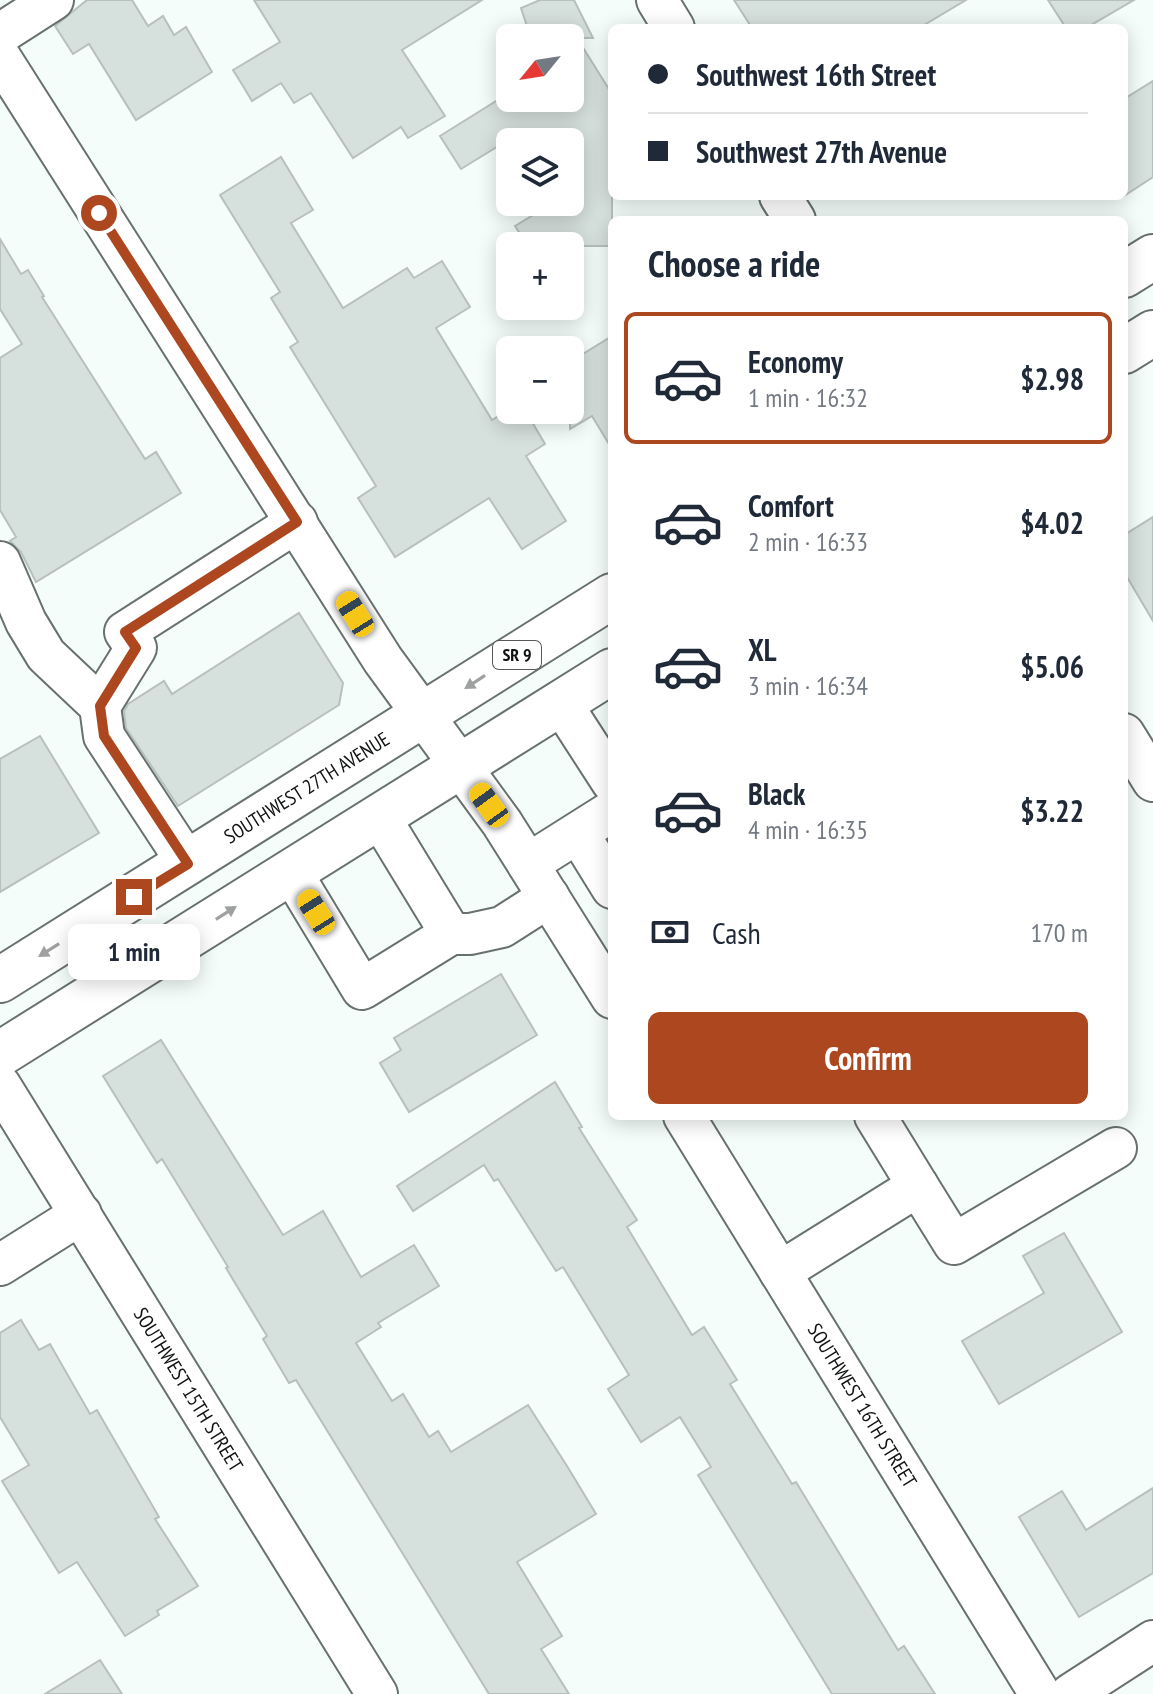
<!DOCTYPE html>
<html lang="en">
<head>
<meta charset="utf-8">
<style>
	:root { --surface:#fff; --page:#f6f6f7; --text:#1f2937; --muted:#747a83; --line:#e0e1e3; --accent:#ad471f }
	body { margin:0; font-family:"PT Sans Narrow",sans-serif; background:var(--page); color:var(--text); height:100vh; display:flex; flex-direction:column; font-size:30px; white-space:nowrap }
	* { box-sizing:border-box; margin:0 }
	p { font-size:26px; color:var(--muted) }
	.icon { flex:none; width:44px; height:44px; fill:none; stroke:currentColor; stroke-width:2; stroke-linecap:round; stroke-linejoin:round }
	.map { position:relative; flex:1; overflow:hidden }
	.sheet { position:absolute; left:608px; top:216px; width:520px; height:904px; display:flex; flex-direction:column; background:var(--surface); border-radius:12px; box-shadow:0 4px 20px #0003 }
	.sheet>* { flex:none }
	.banner { position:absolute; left:608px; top:24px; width:520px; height:176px; border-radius:12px; box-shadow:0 4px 20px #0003; display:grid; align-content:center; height:176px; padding:0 40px; background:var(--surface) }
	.needle { width:52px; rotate:240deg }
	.fabs { position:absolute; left:496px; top:24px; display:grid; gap:16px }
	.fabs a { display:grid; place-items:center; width:88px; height:88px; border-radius:12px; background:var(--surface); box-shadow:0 4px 20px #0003; font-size:40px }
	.end { position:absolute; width:36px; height:36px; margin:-18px; border:10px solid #ad471f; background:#fff; box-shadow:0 0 0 4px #fff }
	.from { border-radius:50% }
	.bubble { position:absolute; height:56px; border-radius:12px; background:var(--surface); box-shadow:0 4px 20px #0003; font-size:26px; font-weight:700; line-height:56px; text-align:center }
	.car { position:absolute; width:24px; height:48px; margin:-24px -12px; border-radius:10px; box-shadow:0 0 6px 2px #0007; background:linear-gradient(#f5c518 24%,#345 0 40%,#f5c518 0 76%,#345 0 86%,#f5c518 0) }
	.banner b { display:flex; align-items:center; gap:28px; height:76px; font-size:30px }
	.banner b+b { border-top:2px solid var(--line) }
	.banner i { width:20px; height:20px; background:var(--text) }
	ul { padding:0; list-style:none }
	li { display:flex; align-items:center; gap:24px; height:132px; margin:0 16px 12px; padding:0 24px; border:4px solid transparent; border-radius:12px }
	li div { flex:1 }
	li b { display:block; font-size:30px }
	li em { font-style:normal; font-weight:700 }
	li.on { border-color:var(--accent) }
	li>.icon { width:72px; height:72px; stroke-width:1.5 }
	h2 { padding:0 40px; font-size:36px; line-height:96px }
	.pay { display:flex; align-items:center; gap:20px; height:88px; padding:0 40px; font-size:30px }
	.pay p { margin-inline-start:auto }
	.cta { display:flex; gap:16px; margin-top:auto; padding:16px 40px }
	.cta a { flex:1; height:92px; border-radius:12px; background:var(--accent); color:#fff; font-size:32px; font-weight:700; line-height:92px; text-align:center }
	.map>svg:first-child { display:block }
	.building { fill:#d6e0dd; stroke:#b7c0bd; stroke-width:2 }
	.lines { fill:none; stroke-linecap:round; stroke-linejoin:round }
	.minor-casing { stroke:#68716e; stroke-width:44 }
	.highway-casing { stroke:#68716e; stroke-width:48 }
	.minor { stroke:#fff; stroke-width:40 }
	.highway { stroke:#fff; stroke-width:44 }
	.oneway { fill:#9fa0a0 }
	.route { stroke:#ad471f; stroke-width:10 }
	.labels { text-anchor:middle; stroke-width:6; stroke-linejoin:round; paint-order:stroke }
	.shield { fill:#fff; stroke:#575958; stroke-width:2 }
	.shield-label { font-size:18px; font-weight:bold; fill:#0f1211 }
	.street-label { font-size:20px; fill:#0f1211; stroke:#fff }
</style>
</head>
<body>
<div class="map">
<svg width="1153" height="1694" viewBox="0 0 1153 1694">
	<rect width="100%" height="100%" fill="#f4fdfa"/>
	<g class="building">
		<polygon points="87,0 132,0 148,26 163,16 174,35 186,27 212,72 136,120 89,44 73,54 55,26"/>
		<polygon points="254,0 482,0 402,50 445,116 408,138 401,127 353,158 311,93 294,103 281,83 252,101 243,86 233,70 280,42"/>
		<polygon points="540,0 574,0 593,38 577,38 612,94 612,246 528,246 515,226 538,212 532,202 570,202 570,142 505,142 461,169 440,136 501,98 570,98 570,38 531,38 521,8"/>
		<polygon points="734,0 966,0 919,28 752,28"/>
		<polygon points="1048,0 1134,0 1086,28 1066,28"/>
		<polygon points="1153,81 1153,177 1124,196 1124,99"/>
		<polygon points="281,157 313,210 291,223 343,308 407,268 414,278 442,261 470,307 436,328 492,420 508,410 525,410 545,444 526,456 566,521 522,549 489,498 395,557 358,498 376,486 290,347 298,342 271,298 280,292 220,195"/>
		<polygon points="0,239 21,274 28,270 44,296 42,297 145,459 156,452 181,493 36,582 21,552 10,541 16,537 0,510 0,358 22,344 0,309"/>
		<polygon points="612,336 612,449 592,416 570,429 570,362"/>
		<polygon points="1153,517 1153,621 1124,572 1124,535"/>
		<polygon points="299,613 343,683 339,705 178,806 126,728 124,711 128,704 164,681 172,694"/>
		<polygon points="40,736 99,833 0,892 0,759"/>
		<polygon points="501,974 537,1035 409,1112 380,1063 401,1050 394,1038"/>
		<polygon points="161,1040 283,1235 323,1211 361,1277 414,1245 439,1286 378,1323 381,1327 356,1343 392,1401 403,1394 429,1437 438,1431 451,1452 528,1405 567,1466 596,1514 517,1562 562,1636 541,1649 569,1694 489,1694 296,1380 289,1383 263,1339 267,1336 226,1268 228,1267 162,1159 157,1163 103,1076"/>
		<polygon points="555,1082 582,1127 579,1128 637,1220 627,1227 692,1335 704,1327 737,1380 730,1384 792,1484 796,1482 898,1650 904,1646 935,1694 832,1694 698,1475 711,1467 680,1417 641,1442 608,1389 629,1375 563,1267 556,1271 498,1179 494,1181 484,1165 413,1211 397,1186"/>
		<polygon points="1064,1233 1122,1332 999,1404 962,1341 1044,1293 1023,1256"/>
		<polygon points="21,1320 39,1350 50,1344 90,1414 97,1410 159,1517 155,1519 198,1586 157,1611 159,1615 125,1636 77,1562 59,1573 2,1481 29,1465 0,1417 0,1333"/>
		<polygon points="1153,1488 1153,1573 1079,1617 1019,1517 1062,1491 1086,1530"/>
		<polygon points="100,1660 122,1694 45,1694"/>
	</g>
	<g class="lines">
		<g class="minor-casing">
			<g id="minor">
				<polyline points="657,0 674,28"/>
				<polyline points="0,34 53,0"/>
				<polyline points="0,57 383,660 502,823 612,998"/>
				<polyline points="780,196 795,220"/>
				<polyline points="0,562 26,622 46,655 100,706"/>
				<polyline points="561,703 612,782"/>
				<polyline points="1124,734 1153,781"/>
				<polyline points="379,816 451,934"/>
				<polyline points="578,833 612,888"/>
				<polyline points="188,864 104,736 100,706 136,648 125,632 297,522"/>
				<polyline points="528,864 612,811"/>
				<polyline points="292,873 362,989 451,934 470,934 502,927 549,897"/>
				<path id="s1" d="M0,1085L377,1694"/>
				<path id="s2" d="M684,1116L1040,1694"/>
				<polyline points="875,1116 918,1186"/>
				<polyline points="0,1265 81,1214"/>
				<polyline points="780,1272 918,1186 954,1244 1116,1148"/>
				<polyline points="1071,1694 1153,1641"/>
			</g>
		</g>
		<g class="highway-casing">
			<g id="highway">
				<polyline points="1124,275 1153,257"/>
				<polyline points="1124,351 1153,333"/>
				<path id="s3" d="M0,980L612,596"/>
				<polyline points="0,1054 612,671"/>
			</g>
		</g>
		<use href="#minor" class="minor"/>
		<use href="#highway" class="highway"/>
	</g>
	<defs><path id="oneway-solid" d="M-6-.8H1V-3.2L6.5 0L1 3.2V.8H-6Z" transform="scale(2)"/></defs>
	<g class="oneway">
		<use href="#oneway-solid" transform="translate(475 682) rotate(147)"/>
		<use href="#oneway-solid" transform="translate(226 913) rotate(-32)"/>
		<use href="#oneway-solid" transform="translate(49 950) rotate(148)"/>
	</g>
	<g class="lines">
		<polyline class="route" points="99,213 297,522 125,632 136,648 100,706 104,736 188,864 134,897"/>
	</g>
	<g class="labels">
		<rect class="shield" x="493" y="641" width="48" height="28" rx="6"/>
		<g class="shield-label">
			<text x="517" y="661">SR 9</text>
		</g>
		<g class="street-label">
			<text dy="7" stroke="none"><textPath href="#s3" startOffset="362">SOUTHWEST 27TH AVENUE</textPath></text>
			<text dy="7" stroke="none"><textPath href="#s1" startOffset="358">SOUTHWEST 15TH STREET</textPath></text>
			<text dy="7" stroke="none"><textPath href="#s2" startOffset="340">SOUTHWEST 16TH STREET</textPath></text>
		</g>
	</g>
</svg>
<div class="fabs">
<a><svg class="needle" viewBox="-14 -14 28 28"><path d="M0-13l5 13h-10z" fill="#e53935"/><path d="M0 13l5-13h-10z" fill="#747a83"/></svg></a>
<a><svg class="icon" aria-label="layers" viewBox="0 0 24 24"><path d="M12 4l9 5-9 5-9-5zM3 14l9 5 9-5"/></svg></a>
<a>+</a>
<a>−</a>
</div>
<i class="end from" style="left:99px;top:213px"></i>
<i class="end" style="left:134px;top:897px"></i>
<div class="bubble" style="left:68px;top:924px;width:132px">1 min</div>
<i class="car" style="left:355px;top:614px;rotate:328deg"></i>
<i class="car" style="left:489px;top:805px;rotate:324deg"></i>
<i class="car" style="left:316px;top:912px;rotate:328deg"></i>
<div class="banner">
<b><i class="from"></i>Southwest 16th Street</b>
<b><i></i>Southwest 27th Avenue</b>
</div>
<section class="sheet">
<h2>Choose a ride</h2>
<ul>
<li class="on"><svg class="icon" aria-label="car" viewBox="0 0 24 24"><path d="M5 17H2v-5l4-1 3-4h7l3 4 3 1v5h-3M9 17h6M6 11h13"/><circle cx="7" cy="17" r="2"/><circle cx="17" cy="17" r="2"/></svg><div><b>Economy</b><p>1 min · 16:32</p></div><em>$2.98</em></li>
<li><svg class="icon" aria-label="car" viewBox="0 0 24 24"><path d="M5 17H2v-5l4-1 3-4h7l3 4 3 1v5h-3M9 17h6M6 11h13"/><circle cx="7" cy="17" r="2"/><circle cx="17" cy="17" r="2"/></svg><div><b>Comfort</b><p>2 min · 16:33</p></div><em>$4.02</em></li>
<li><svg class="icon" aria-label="car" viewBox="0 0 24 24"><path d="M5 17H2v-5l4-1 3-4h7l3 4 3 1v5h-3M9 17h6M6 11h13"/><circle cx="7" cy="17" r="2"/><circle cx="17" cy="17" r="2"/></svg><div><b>XL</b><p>3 min · 16:34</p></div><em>$5.06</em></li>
<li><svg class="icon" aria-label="car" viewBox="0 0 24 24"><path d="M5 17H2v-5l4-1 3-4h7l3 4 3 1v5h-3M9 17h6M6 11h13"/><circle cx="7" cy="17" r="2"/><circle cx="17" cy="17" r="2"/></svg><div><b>Black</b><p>4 min · 16:35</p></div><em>$3.22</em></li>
</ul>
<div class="pay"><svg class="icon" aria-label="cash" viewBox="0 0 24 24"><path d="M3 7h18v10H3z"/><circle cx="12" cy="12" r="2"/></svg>Cash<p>170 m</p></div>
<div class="cta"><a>Confirm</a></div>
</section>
</div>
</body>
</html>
